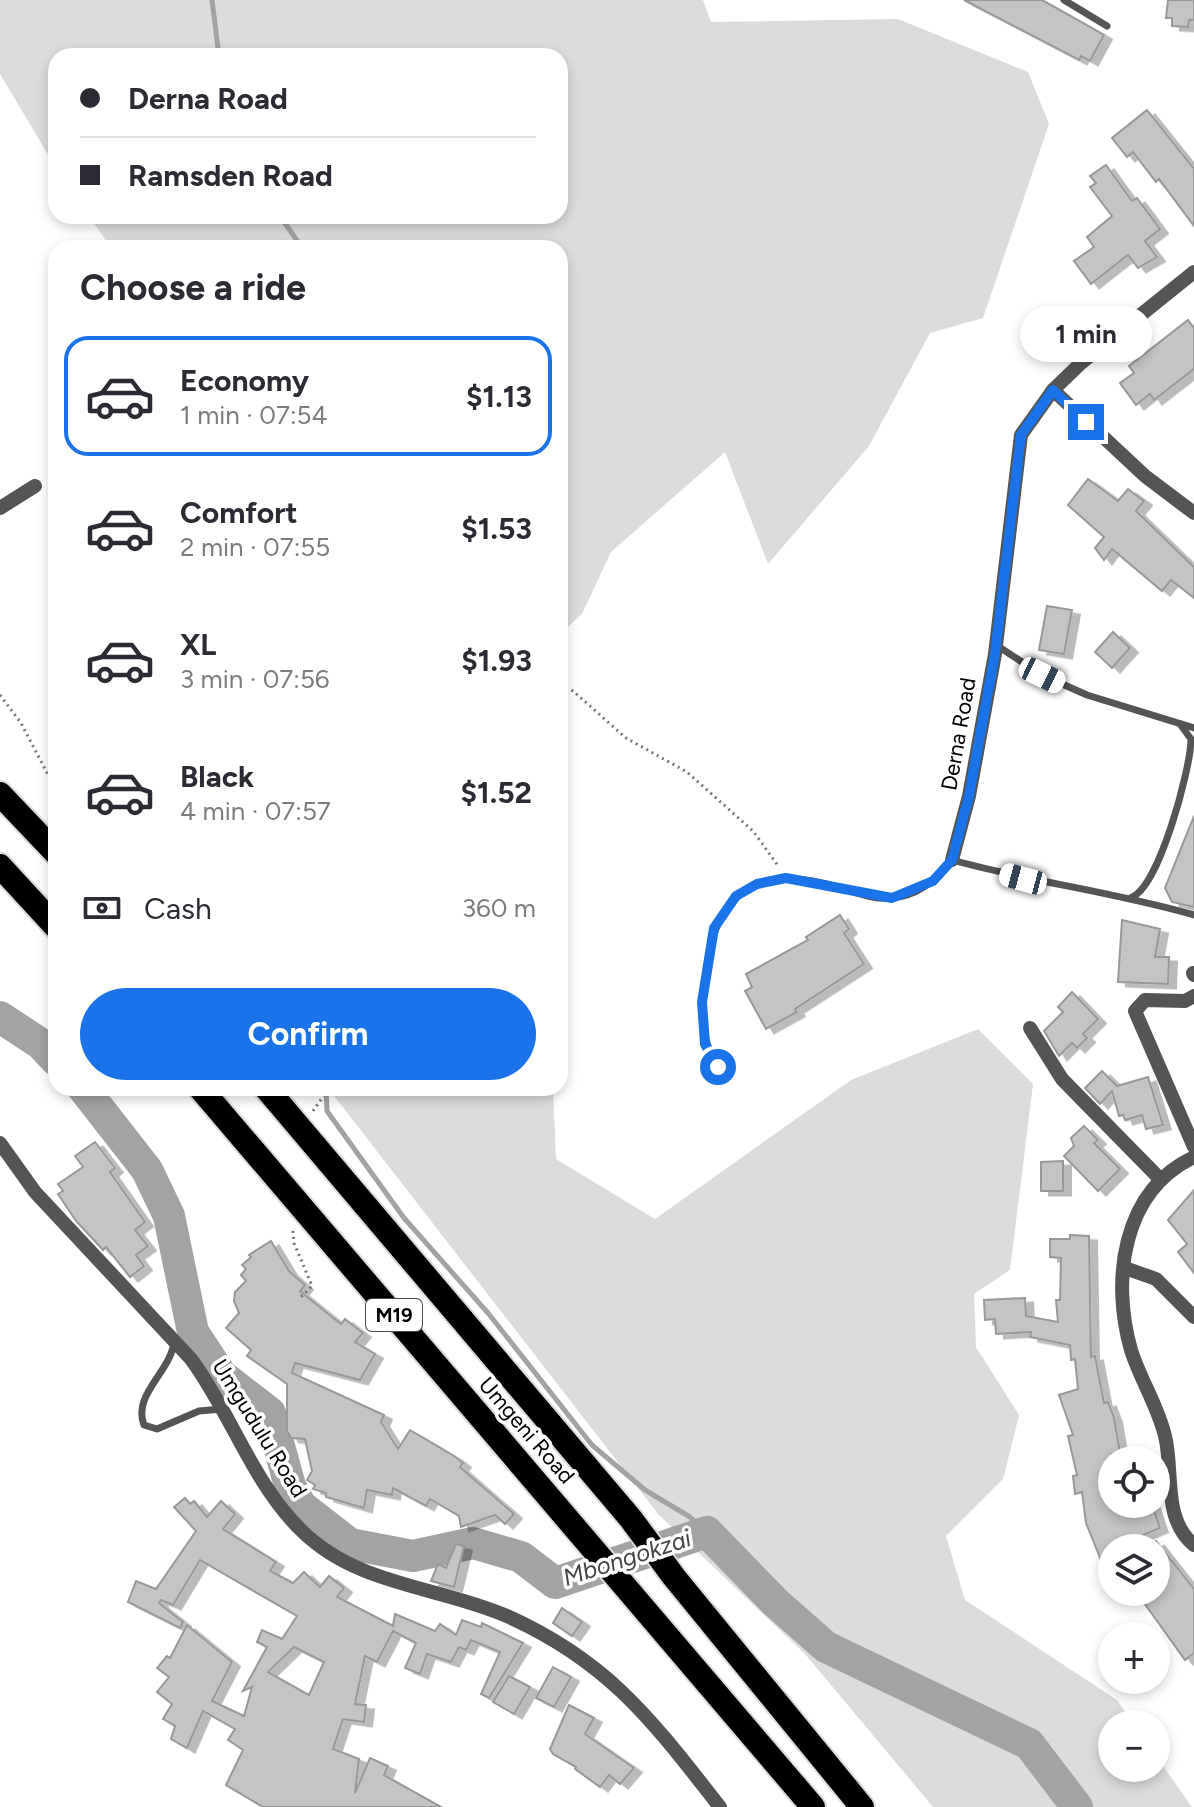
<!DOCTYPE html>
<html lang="en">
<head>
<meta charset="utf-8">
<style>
	:root { --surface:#fff; --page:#f2f2f3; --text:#2b2b33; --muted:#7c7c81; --line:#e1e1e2; --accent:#1a73e8 }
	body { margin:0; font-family:Figtree,sans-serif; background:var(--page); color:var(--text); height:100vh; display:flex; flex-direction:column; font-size:30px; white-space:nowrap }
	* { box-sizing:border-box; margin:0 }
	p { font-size:26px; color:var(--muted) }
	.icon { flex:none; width:44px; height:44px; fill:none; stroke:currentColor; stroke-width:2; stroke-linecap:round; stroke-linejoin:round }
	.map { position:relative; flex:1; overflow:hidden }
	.panel { position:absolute; left:48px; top:240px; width:520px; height:856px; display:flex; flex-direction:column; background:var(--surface); border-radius:24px; box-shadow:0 4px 12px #0003 }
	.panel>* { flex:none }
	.banner { position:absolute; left:48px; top:48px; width:520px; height:176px; border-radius:24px; box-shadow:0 4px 12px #0003; display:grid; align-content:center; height:176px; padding:0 32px; background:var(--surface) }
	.buttons { position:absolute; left:1098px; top:1446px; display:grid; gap:16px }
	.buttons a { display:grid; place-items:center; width:72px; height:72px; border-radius:50%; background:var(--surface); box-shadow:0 4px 12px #0003; font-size:40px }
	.end { position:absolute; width:36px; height:36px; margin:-18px; border:10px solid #1a73e8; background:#fff; box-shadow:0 0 0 4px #fff }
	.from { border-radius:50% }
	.bubble { position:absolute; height:56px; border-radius:28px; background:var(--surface); box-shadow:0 4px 12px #0003; font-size:26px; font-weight:700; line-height:56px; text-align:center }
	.car { position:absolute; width:24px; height:48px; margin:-24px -12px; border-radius:10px; box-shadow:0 0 6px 2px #0007; background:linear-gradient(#fff 24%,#345 0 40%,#fff 0 76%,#345 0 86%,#fff 0) }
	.banner b { display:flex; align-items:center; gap:28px; height:76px; font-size:30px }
	.banner b+b { border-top:2px solid var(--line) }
	.banner i { width:20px; height:20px; background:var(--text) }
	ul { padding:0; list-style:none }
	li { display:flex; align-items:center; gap:24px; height:120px; margin:0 16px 12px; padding:0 16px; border:4px solid transparent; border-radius:24px }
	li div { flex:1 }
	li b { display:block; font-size:30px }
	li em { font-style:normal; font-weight:700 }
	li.current { border-color:var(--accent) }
	li>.icon { width:72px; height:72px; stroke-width:1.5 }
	h2 { padding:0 32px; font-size:36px; line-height:96px }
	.pay { display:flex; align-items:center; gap:20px; height:88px; padding:0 32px; font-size:30px }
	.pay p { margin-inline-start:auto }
	.action { display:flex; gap:16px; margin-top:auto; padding:16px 32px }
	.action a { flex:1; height:92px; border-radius:48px; background:var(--accent); color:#fff; font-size:32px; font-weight:700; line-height:92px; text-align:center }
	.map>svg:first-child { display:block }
	.green { fill:#dcdcdc }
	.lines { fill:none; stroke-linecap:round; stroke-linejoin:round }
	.stream { stroke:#a3a3a3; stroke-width:5 }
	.river { stroke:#a3a3a3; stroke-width:32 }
	.building { fill:#c4c4c4; stroke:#999; stroke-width:2; fill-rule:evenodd; filter:url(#shadow) }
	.highway-casing { stroke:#dbdbdb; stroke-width:28 }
	.path { stroke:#777; stroke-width:3; stroke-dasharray:2 4; stroke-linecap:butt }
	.lane { stroke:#555; stroke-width:7 }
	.street { stroke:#555; stroke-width:14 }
	.highway { stroke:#000; stroke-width:24 }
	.route { stroke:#1a73e8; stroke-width:10 }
	.labels { text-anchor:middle; stroke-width:7; stroke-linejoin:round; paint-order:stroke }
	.shield { fill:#fff; stroke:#4c4c4c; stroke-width:2 }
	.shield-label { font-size:20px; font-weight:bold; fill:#000 }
	.street-label { font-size:22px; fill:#000; stroke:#fff }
	.water-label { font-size:24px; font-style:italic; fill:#444; stroke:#fff }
</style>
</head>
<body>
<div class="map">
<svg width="1194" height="1807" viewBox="0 0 1194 1807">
	<defs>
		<filter id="shadow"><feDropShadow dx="8" dy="4.5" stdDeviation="0" flood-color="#0004"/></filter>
	</defs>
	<rect width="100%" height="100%" fill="#fff"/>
	<g class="green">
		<polygon points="0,0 703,0 711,22 898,19 1028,72 1049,124 983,318 930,333 869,446 768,564 725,452 611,552 582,614 560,634 560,248 111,248 89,216 560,216 560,56 56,56 56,168 0,74"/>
		<polygon points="978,1029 1033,1084 1010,1270 974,1294 976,1347 1019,1415 1003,1479 946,1536 965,1600 1117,1700 1133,1724 1112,1724 1112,1768 1156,1768 1156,1756 1192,1807 933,1807 805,1654 658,1514 328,1088 553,1088 556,1159 655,1219 851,1080"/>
	</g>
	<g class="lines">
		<g class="stream">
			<polyline points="212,0 219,56"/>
			<polyline points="280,216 302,248"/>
			<polyline points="326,1088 327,1111 404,1218 488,1313 592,1445 645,1490 690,1517 707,1532"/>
		</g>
		<g class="river">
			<polyline points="0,1017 41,1044 56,1060"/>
			<polyline points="83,1088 147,1170 169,1216 193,1332 221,1375 270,1413 290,1486 301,1506 350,1544 413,1556 473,1543 521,1557 555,1583 707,1532 775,1602 826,1647 1029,1744 1077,1807"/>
		</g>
	</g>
	<g class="building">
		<polygon points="964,0 1042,0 1104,35 1090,61 1081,56 1079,60"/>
		<polygon points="1168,0 1194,0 1194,20 1189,20 1188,27 1172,26 1172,18 1166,18"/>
		<polygon points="1147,110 1194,169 1194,226 1159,179 1156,182 1133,152 1127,157 1112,138"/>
		<polygon points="1106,165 1132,201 1137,198 1160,229 1145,241 1157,257 1138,268 1128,255 1091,284 1074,261 1094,247 1087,237 1112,216 1090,187 1096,183 1090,176"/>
		<polygon points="1188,320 1194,328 1194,369 1154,400 1150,394 1136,405 1120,383 1134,373 1129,366"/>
		<polygon points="1088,479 1118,501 1128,489 1144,501 1136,511 1194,567 1194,598 1171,580 1162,591 1112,549 1104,560 1095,548 1104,537 1068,505"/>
		<polygon points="1047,606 1072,610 1064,654 1039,650"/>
		<polygon points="1113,632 1130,648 1112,668 1095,652"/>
		<polygon points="1194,816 1194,907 1172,902 1165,888"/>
		<polygon points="840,915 849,929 844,933 864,964 795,1009 797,1012 766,1029 745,991 752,987 746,974 808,940 806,937"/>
		<polygon points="1122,920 1160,929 1155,957 1169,957 1168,984 1118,982"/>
		<polygon points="1072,992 1098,1019 1083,1034 1087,1038 1077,1048 1072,1043 1059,1056 1044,1031 1063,1012 1058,1007"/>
		<polygon points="1102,1071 1117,1086 1148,1077 1163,1125 1146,1129 1142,1115 1125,1120 1123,1115 1119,1116 1112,1091 1100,1104 1085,1088"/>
		<polygon points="1084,1126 1098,1140 1094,1143 1120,1169 1098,1191 1064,1156 1074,1146 1071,1138"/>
		<polygon points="95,1142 115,1168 110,1172 145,1222 135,1230 148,1246 136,1255 144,1266 130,1277 106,1247 103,1250 76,1221 58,1194 63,1191 58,1184 83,1167 75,1156"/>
		<polygon points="1063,1161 1063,1191 1041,1191 1041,1162"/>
		<polygon points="1194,1190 1194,1273 1178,1252 1187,1244 1168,1220"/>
		<polygon points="1070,1235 1089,1236 1091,1357 1095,1356 1104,1403 1108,1402 1114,1418 1120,1452 1112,1454 1112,1504 1152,1504 1160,1528 1112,1548 1111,1585 1086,1523 1082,1492 1075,1494 1073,1476 1077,1475 1068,1436 1073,1435 1059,1395 1078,1389 1075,1359 1071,1360 1070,1345 1030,1337 1031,1332 996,1334 995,1319 985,1320 984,1300 1025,1298 1026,1316 1058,1322 1056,1300 1060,1300 1061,1258 1050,1257 1050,1239 1070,1239"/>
		<polygon points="271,1241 289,1271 305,1285 300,1291 341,1324 345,1319 359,1330 363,1333 355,1342 375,1354 360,1380 295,1363 292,1373 384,1415 381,1422 398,1449 410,1430 454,1456 463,1463 460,1467 514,1514 505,1524 495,1515 461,1527 459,1516 430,1499 426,1506 393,1488 392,1495 367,1490 364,1508 326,1497 326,1493 313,1489 315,1485 307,1480 312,1471 305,1439 291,1438 287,1431 287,1384 247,1356 251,1350 226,1328 239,1313 234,1301 235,1292 246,1281 241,1275 246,1269 242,1265 251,1257 249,1255"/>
		<path d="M185,1498L190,1504L194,1501L207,1517L221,1501L235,1514L223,1529L276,1562L270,1571L293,1583L304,1572L320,1587L329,1576L344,1588L337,1597L393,1626L395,1614L435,1631L440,1624L456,1635L462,1620L481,1627L482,1623L523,1643L489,1698L481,1694L500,1652L471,1640L466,1650L459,1647L451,1662L427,1654L420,1674L405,1668L416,1643L393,1631L377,1662L365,1656L355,1704L366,1705L364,1722L343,1719L333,1749L359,1759L355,1793L370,1758L388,1766L384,1775L441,1807H263L226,1785L243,1750L228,1740L235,1729L203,1711L187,1748L171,1739L175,1726L163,1719L172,1704L157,1692L169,1677L157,1668L167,1656L170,1658L187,1625L232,1662L212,1701L244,1716L252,1687L243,1691L267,1647L257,1642L262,1630L282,1639L297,1616L200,1560L173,1605L161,1600L159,1603L183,1622L180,1628L128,1602L136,1581L156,1589L196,1531L174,1507ZM294,1647L324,1662L309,1695L268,1672Z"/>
		<polygon points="1156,1541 1194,1589 1194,1653 1185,1660 1142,1600 1168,1579 1156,1557 1156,1548 1149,1546"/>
		<polygon points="456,1544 464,1546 454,1587 431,1581 438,1564 446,1568"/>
		<polygon points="562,1608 582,1622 572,1636 553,1623"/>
		<polygon points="553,1667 571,1677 554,1707 536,1698"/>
		<polygon points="509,1676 530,1687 514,1714 493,1702"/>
		<polygon points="569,1705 594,1718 585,1734 634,1768 620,1784 609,1775 600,1787 575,1769 576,1767 553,1754 550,1749"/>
	</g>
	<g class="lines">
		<g class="highway-casing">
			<g id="highway">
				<polyline points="0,794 56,853"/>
				<polyline points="0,866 56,927"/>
				<polyline points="200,1088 813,1807"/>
				<polyline points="266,1088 631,1519 674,1577 862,1807"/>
			</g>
		</g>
		<g class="path">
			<polyline points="560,686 573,691 626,738 687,772 753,831 779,867"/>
			<polyline points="0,695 21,723 56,790"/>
			<polyline points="313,1111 329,1088"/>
			<polyline points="293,1231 294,1243 312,1286 300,1298"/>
		</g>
		<g class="lane">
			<polyline points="1064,0 1107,26"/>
			<polyline points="996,645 1042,675 1087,695 1194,728"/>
			<path d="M1132,897C1159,887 1191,768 1191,739L1180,724"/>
			<path d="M718,1067C697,1034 702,1003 707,966C717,888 763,865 838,887C855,892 873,900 892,898C917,896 937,880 952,860C1032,882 1114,892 1194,915"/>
			<path d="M174,1341C172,1371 132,1394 144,1425L157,1429L199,1411L222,1409"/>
		</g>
		<g class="street">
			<polyline points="1053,390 1145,476 1194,513"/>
			<polyline points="0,508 35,486"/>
			<polyline points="952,860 969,796 995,654 1021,435 1053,390 1081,363 1194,272"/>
			<polyline points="1193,973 1194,975"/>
			<polyline points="1194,996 1185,1001 1145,1000 1135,1011 1194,1147"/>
			<polyline points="1030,1028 1062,1079 1161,1180"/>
			<path d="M0,1143L35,1192L191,1359C231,1413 253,1484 302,1531C358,1586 438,1586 507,1616C610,1662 653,1722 720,1807"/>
			<path d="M1194,1157C1122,1191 1111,1280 1131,1350C1140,1379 1158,1406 1165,1436C1174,1472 1162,1519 1194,1545"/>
			<polyline points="1125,1268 1156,1279 1194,1317"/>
		</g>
		<use href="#highway" class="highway"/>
	</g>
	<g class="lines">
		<polyline class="route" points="718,1067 705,1044 702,1002 714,928 736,896 757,884 786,878 892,898 933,881 952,860 969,796 995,654 1021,435 1053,390 1086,422"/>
	</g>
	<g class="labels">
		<rect class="shield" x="366" y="1299" width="56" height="32" rx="6"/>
		<g class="shield-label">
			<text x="394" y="1322">M19</text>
		</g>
		<g class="street-label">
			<text transform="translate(958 734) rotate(-80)" y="8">Derna Road</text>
			<text transform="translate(260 1428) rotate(58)" y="8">Umgudulu Road</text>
			<text transform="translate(527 1430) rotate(49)" y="8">Umgeni Road</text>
		</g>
		<g class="water-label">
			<text transform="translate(627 1558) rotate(-18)" y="8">Mbongokzai</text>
		</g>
	</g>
</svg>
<div class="buttons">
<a><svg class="icon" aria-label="locate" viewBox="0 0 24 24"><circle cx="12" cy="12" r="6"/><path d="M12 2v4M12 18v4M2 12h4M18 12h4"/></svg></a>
<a><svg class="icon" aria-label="layers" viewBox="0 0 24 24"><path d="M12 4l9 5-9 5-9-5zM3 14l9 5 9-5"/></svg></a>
<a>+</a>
<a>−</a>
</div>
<i class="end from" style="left:718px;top:1067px"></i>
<i class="end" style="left:1086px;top:422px"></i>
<div class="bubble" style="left:1020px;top:306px;width:132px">1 min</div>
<i class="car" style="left:1042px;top:675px;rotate:116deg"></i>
<i class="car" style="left:1023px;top:879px;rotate:285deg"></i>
<div class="banner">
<b><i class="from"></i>Derna Road</b>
<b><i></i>Ramsden Road</b>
</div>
<section class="panel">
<h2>Choose a ride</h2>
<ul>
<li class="current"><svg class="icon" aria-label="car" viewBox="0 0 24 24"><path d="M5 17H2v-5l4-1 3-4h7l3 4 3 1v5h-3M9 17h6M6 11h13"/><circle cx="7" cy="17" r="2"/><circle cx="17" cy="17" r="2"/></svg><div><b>Economy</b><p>1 min · 07:54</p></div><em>$1.13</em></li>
<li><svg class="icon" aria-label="car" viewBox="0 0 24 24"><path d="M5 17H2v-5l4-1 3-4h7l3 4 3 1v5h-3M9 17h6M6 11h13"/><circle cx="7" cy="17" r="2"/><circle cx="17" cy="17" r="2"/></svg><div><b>Comfort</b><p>2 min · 07:55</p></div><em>$1.53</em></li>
<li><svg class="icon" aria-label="car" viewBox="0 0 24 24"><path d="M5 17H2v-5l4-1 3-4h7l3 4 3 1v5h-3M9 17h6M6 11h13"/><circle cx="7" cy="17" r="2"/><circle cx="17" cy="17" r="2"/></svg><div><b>XL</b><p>3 min · 07:56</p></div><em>$1.93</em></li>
<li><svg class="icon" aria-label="car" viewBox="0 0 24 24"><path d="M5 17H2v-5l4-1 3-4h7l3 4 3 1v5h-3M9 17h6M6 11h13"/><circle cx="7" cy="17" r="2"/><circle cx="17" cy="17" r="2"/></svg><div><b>Black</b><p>4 min · 07:57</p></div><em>$1.52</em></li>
</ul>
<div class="pay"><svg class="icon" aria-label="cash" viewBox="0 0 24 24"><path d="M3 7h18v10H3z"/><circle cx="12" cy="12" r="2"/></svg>Cash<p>360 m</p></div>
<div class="action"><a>Confirm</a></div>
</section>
</div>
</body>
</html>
